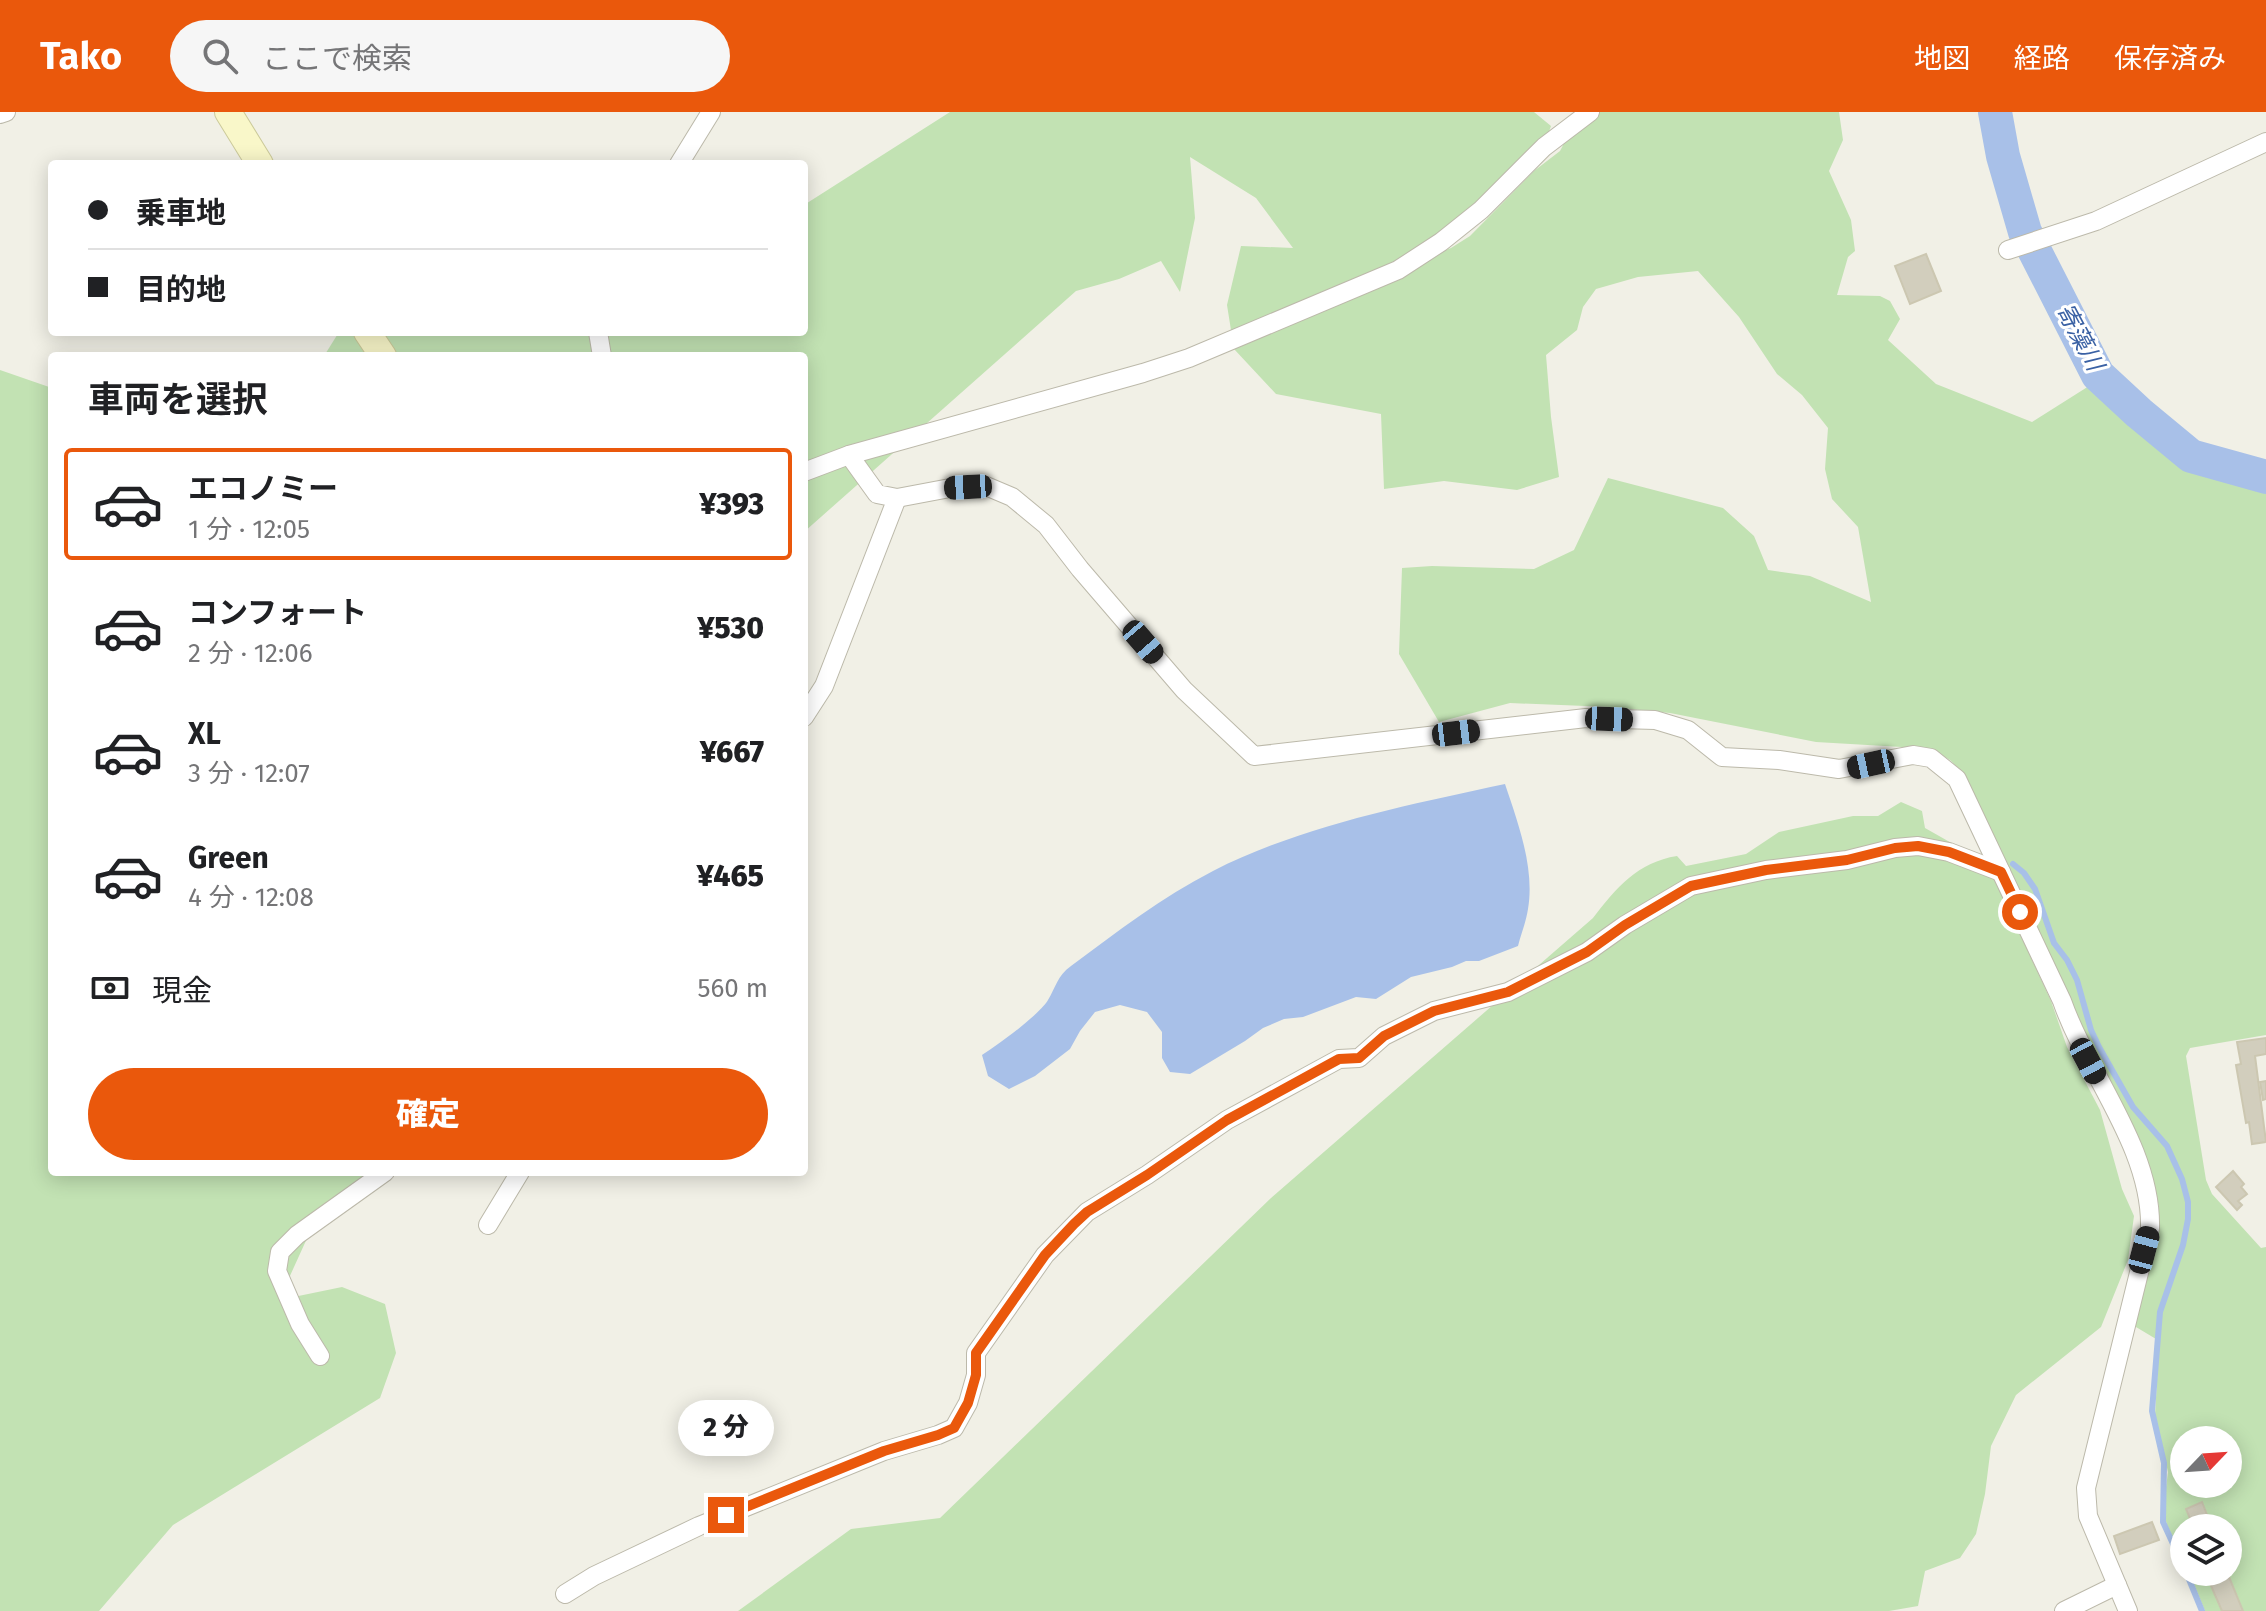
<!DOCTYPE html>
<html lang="ja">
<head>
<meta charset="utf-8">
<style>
	:root { --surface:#fff; --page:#f6f6f6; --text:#202124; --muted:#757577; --line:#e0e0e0; --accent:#ea580c }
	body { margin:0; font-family:"Fira Sans","Noto Sans JP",sans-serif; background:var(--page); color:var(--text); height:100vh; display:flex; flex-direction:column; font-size:30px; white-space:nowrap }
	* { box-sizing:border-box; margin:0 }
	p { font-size:26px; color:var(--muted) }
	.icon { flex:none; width:44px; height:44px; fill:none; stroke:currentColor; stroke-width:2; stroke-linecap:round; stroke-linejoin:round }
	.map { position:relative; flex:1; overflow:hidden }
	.drawer { position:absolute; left:48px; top:240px; width:760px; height:824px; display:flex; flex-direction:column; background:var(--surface); border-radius:8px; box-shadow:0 4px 20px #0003 }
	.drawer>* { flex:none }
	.guide { position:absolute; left:48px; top:48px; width:760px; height:176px; border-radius:8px; box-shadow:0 4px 20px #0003; display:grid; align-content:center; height:176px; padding:0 40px; background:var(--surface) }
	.needle { width:52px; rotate:65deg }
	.buttons { position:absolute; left:2170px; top:1314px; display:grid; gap:16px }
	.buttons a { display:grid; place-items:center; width:72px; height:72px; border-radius:50%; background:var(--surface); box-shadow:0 4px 20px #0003; font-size:40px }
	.end { position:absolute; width:36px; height:36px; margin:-18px; border:10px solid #ea580c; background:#fff; box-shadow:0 0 0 4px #fff }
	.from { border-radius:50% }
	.bubble { position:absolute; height:56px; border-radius:28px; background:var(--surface); box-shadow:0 4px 20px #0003; font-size:26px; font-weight:800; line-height:56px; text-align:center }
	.car { position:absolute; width:24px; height:48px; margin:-24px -12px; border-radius:10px; box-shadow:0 0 6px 2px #0007; background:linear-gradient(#222 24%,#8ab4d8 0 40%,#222 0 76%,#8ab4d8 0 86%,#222 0) }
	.guide b { display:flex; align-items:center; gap:28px; height:76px; font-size:30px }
	.guide b+b { border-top:2px solid var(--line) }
	.guide i { width:20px; height:20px; background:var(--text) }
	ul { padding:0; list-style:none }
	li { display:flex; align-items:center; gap:24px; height:112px; margin:0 16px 12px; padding:0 24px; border:4px solid transparent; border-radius:8px }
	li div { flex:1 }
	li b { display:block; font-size:30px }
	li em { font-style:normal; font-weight:800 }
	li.current { border-color:var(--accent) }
	li>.icon { width:72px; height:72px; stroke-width:1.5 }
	h2 { padding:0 40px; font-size:36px; line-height:96px }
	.pay { display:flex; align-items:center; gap:20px; height:88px; padding:0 40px; font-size:30px }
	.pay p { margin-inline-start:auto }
	.primary-button { display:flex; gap:16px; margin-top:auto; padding:16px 40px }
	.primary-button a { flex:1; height:92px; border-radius:48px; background:var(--accent); color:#fff; font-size:32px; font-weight:800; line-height:92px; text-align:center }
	header { display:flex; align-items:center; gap:48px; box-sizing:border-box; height:112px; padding:0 40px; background:var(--accent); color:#fff }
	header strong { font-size:38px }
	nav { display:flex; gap:44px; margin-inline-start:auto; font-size:28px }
	.search { width:560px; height:72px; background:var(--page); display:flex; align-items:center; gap:20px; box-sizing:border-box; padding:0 28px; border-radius:44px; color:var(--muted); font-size:30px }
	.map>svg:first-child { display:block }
	.green { fill:#c2e2b3; fill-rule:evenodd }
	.water { fill:#a8c0e8 }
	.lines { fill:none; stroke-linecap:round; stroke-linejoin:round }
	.stream { stroke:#a8c0e8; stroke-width:6 }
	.river { stroke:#a8c0e8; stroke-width:34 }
	.building { fill:#d2cebd; stroke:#ccc7b1; stroke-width:2 }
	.street-casing { stroke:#bcb9aa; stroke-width:20 }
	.secondary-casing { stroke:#ccca9a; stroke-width:28 }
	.street { stroke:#fff; stroke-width:18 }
	.secondary { stroke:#f9f7c9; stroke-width:26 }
	.route { stroke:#ea580c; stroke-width:10 }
	.labels { text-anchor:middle; stroke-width:6; stroke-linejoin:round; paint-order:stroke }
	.water-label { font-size:24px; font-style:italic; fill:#3a61a4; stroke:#fff }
</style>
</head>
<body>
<header>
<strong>Tako</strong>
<div class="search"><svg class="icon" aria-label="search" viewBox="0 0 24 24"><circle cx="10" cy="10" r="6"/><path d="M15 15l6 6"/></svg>ここで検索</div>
<nav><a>地図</a><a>経路</a><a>保存済み</a></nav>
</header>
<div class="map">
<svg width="2266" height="1499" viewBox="0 0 2266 1499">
	<rect width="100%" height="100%" fill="#f1f0e6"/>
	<g class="green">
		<path d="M950,0H1534L1551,14L1547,25L1427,145L1451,136L1470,124L1534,59L1560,39L1571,18L1593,0H1839L1843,28L1829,59L1851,108L1855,139L1848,145L1837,183L1880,184L1890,189L1900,207L1888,228L1936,272L2032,310L2089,274L2155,330L2195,356L2266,378V923L2190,936L2186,944L2206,1068L2212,1082L2261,1136L2266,1135V1499H2205L2189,1460H2228V1416H2184V1449L2167,1413L2163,1398L2168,1360L2155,1303L2159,1233L2156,1227L2136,1215L2134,1209C2142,1178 2159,1132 2159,1102C2159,1081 2150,1062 2142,1044C2120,989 2085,940 2069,883L1972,678L1961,659L1950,648L1936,640L1919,636L1816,630L1670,601L1610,595L1510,591L1439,610L1399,542L1402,456L1432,454L1534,457L1574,438L1608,366L1723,396L1754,424L1768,458L1810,464L1871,490L1858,415L1832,387L1825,357L1828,316L1802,283L1777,262L1739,205L1698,159L1638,165L1596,177L1583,195L1577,218L1546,243L1551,305L1559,365L1517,378L1444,369L1384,377L1381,302L1276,282L1234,237L1227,193L1241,134L1293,136L1256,86L1190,45L1195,106L1180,180L1161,149L1119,167L1076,179L804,420V244H324L339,220H804V93ZM2184,1328H2228V1372H2184Z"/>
		<polygon points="0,258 52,276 52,1060 370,1060 309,1122 279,1188 342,1175 385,1192 396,1241 380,1286 173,1413 99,1499 0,1499"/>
		<path d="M1901,690L1922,699L1925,716L1955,733L1985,745L2020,806L2027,837L2051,889L2067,935L2100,998L2122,1077L2134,1104L2128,1148L2101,1215L2016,1283L1991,1334L1985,1382L1976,1422L1960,1446L1925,1459L1918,1494L1889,1499H738L851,1417L940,1406L1271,1086L1593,806C1616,776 1638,750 1677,744L1686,754L1746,742L1779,720L1853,704H1878Z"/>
	</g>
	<path class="water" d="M1505,672C1518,711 1535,756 1528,797C1526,810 1521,822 1518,834L1479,849H1466L1452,855L1411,865L1376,887L1356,885L1303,905L1284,907L1263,916L1245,929L1190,962L1170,960L1162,946V920L1147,900L1120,893L1095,900L1080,919L1070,937L1035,964L1009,977L988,964L982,943C998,933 1039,903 1048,888C1056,875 1057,864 1071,854C1117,820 1162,785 1213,759C1301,714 1408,693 1505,672Z"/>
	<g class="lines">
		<g class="stream">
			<polyline points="2013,752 2024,761 2035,777 2054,831 2067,848 2077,868 2091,918 2099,935 2133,995 2167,1034 2182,1067 2188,1090 2188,1107 2183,1133 2160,1200 2152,1299 2164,1351 2163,1410 2184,1456"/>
			<polyline points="2186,1460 2202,1499"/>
		</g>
		<polyline class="river" points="1995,0 2003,44 2025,120 2098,263 2139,301 2191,344 2266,365"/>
	</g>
	<g class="building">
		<polygon points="1926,142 1941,179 1910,192 1895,154"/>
		<polygon points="2266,926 2266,942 2255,944 2266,1030 2252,1032 2249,1010 2246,1011 2236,953 2241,952 2237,930"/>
		<polygon points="2266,969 2266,987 2263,988 2260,970"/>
		<polygon points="2233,1059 2244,1072 2241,1075 2247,1082 2238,1089 2242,1093 2237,1098 2216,1075"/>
		<polygon points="2202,1390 2211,1413 2194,1416 2186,1397"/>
		<polygon points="2152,1410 2159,1428 2120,1442 2114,1424"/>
		<polygon points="2205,1460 2227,1460 2243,1499 2222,1499"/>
	</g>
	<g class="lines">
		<g class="street-casing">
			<g id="street">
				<polyline points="0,2 6,0"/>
				<polyline points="679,52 711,0"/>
				<polyline points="2008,138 2096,109 2266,30"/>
				<polyline points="598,220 602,244"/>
				<path d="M849,343L877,382L897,386L950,376L986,374L1012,385L1046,413L1080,457L1184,578L1254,644L1586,606L1655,608L1688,618L1722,645L1779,648L1839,657L1913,643L1931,646L1957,667L2062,889C2088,963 2152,1036 2150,1116L2086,1376L2088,1404L2128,1499"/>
				<polyline points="804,360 849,343 1143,261 1189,246 1398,158 1441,130 1481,98 1544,35 1590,0"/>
				<polyline points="804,605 824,574 897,386"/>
				<polyline points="488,1113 520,1060"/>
				<polyline points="320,1244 300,1212 277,1159 280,1140 297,1123 385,1060"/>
				<polyline points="565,1482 594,1464 699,1414 884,1339 938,1323 954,1316 968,1291 976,1263 976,1241 1045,1143 1087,1100 1147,1063 1227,1008 1339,947 1359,946 1384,924 1434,899 1508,880 1587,840 1625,813 1691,774 1766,758 1847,748 1895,736 1918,734 1949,740 2001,760"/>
				<polyline points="2064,1499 2117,1473"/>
			</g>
		</g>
		<g class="secondary-casing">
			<g id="secondary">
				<polyline points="228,0 260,52"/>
				<polyline points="367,220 383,244"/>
			</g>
		</g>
		<use href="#street" class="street"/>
		<use href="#secondary" class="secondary"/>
	</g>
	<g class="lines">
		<polyline class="route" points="726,1403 884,1339 938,1323 954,1316 968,1291 976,1263 976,1241 1045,1143 1074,1112 1087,1100 1147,1063 1227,1008 1339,947 1359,946 1384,924 1434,899 1508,880 1587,840 1625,813 1691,774 1766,758 1847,748 1895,736 1918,734 1949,740 2001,760 2020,800"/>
	</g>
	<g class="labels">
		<g class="water-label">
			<text transform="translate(2080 225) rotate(62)" y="8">寄藻川</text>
		</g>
	</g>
</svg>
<div class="buttons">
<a><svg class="needle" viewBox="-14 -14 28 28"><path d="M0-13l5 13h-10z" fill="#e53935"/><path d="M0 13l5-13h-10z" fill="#757577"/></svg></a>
<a><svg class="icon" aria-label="layers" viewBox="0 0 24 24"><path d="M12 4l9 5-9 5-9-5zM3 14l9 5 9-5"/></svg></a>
</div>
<i class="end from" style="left:2020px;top:800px"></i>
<i class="end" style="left:726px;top:1403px"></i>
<div class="bubble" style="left:678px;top:1288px;width:96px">2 分</div>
<i class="car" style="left:968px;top:375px;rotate:267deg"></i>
<i class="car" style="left:1143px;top:530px;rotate:139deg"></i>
<i class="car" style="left:1609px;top:607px;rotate:92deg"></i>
<i class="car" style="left:1456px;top:621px;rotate:83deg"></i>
<i class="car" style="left:1871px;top:652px;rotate:258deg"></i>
<i class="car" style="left:2088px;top:949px;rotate:152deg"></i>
<i class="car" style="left:2144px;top:1138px;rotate:15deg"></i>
<div class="guide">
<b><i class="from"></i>乗車地</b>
<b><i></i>目的地</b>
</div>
<section class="drawer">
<h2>車両を選択</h2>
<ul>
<li class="current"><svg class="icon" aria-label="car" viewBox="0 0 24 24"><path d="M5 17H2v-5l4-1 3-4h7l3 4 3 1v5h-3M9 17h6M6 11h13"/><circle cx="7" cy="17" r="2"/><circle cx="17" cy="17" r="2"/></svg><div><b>エコノミー</b><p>1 分 · 12:05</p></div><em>¥393</em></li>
<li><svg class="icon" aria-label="car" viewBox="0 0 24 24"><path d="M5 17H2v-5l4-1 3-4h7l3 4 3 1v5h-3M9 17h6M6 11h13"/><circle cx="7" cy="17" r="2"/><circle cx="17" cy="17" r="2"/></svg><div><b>コンフォート</b><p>2 分 · 12:06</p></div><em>¥530</em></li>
<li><svg class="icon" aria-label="car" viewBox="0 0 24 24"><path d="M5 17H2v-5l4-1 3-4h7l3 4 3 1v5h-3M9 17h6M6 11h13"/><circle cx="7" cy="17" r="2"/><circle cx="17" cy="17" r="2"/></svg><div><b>XL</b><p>3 分 · 12:07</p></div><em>¥667</em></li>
<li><svg class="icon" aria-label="car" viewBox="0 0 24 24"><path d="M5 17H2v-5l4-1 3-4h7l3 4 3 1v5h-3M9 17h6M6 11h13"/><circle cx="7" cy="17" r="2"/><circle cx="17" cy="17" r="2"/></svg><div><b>Green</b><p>4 分 · 12:08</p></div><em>¥465</em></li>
</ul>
<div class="pay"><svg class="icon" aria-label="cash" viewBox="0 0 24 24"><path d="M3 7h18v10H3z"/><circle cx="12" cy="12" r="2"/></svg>現金<p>560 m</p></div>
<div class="primary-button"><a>確定</a></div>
</section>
</div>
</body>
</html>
